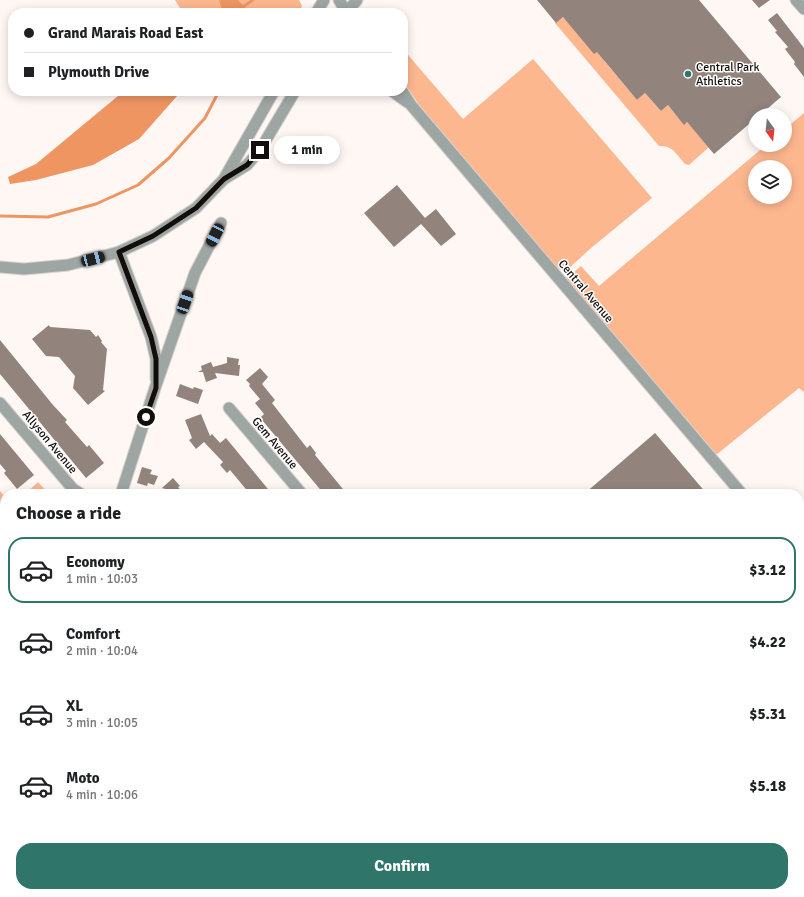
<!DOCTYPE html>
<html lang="en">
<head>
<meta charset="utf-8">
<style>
	:root { --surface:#fff; --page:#f6f6f6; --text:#202124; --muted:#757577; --line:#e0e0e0; --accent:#307569 }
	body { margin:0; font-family:Signika,sans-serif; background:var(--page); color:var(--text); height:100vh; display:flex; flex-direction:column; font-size:15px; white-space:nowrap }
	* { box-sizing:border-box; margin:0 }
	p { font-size:13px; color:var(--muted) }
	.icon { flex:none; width:22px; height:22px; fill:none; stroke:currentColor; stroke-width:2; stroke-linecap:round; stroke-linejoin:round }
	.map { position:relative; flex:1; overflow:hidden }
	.drawer { position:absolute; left:0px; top:489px; width:804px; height:408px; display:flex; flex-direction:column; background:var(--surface); border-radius:16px 16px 0 0; box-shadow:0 2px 10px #0003 }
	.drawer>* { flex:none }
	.hud { position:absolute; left:8px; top:8px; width:400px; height:88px; border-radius:16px; box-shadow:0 2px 10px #0003; display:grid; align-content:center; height:88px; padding:0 16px; background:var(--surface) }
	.needle { width:26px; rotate:165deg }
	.fabs { position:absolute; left:748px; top:108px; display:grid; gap:8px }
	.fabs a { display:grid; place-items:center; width:44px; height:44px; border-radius:50%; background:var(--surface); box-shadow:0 2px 10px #0003; font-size:20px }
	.end { position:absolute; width:18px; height:18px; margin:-9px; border:5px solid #130e0b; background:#fff; box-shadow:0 0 0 2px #fff }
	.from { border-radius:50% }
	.bubble { position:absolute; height:28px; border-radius:14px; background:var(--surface); box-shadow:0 2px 10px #0003; font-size:13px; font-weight:700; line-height:28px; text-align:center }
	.car { position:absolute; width:12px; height:24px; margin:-12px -6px; border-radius:5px; box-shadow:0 0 3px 1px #0007; background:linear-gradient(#222 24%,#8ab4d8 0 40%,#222 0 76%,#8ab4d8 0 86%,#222 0) }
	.hud b { display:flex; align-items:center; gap:14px; height:38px; font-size:15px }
	.hud b+b { border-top:1px solid var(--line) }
	.hud i { width:10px; height:10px; background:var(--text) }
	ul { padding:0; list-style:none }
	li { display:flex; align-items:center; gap:12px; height:66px; margin:0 8px 6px; padding:0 8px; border:2px solid transparent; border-radius:16px }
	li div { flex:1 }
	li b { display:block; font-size:15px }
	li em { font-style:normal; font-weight:700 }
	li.selected { border-color:var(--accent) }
	li>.icon { width:36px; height:36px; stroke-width:1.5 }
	h2 { padding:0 16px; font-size:18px; line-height:48px }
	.primary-button { display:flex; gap:8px; margin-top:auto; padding:8px 16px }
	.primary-button a { flex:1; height:46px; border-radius:16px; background:var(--accent); color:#fff; font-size:16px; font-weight:700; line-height:46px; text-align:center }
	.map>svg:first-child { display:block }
	.green { fill:#fdb78f; fill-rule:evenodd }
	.water { fill:#ee9562 }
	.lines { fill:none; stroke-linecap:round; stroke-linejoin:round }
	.stream { stroke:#ee9562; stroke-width:3 }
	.building { fill:#92847c }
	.minor-casing { stroke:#d8d2cf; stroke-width:13 }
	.tertiary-casing { stroke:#d8d2cf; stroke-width:13 }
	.minor { stroke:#9ea6a4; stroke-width:11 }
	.tertiary { stroke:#9ea6a4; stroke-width:11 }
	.route { stroke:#130e0b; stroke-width:5 }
	.poi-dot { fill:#307569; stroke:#fff; stroke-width:1.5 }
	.labels { text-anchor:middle; stroke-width:3; stroke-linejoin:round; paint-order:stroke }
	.poi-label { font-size:12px; fill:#130e0b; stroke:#fff; text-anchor:start }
	.street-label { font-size:12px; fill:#130e0b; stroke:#fff }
</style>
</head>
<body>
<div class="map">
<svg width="804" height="897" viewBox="0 0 804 897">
	<rect width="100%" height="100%" fill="#fef7f4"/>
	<g class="green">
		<polygon points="175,0 299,0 302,6 299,13 183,13"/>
		<path d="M563,17L599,50L605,62L637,100L645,93L661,111L668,105L684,124L687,122L709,147L689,165L685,164C676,154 673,145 659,146L555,23Z"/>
		<polygon points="403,49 463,119 533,59 652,198 591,248 567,270 558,269 419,105 403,81"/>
		<path d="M804,113V392L799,388L716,455L566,279L581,266L599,286L766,145H785V129ZM755,167H785V197H755Z"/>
		<polygon points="38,482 49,494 25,494"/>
		<polygon points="0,491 5,497 5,607 0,601"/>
		<polygon points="799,871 804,877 804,897 747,897 752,892 799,892"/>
		<polygon points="540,892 712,892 716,897 534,897"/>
	</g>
	<g class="water">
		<polygon points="219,0 238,0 250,13 223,13"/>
		<polygon points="124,91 180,91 177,96 139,139 93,165 36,180 10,184 8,177 36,164"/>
	</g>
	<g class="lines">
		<g class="stream">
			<polyline points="244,6 253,0"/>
			<polyline points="0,216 48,217 96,204 138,185 169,158 205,118 219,91"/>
		</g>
	</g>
	<g class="building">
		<polygon points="537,0 699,0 781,97 760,115 755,115 755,119 714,154 687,122 684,125 668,105 661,111 645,93 637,100 597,52 594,54 563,17 556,23"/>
		<polygon points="752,0 770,0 759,8"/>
		<polygon points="777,13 804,48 804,77 794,64 795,62 785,49 788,47 775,32 777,31 768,20"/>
		<polygon points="397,185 425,218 436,209 456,234 441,246 421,224 394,247 364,213"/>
		<polygon points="49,325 50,327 90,330 96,337 98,335 102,341 101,342 107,349 103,390 105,391 88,405 73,388 75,376 59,357 46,356 32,339"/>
		<polygon points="0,340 53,405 67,420 65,422 87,447 89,445 104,463 86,478 0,374"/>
		<polygon points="227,357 239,359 238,365 240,365 239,376 215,373 217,378 206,382 203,372 198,372 202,370 201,366 211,362 213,367 227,363"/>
		<polygon points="260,368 268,377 262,384 275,400 272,403 307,448 310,445 316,453 315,455 347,494 324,494 262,420 263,419 261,417 264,414 255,403 260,399 249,386 250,384 246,380"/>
		<polygon points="180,384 193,389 194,387 203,390 198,404 176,396"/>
		<polygon points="201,414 210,436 212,434 220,443 226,438 272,494 250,494 230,470 227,473 220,465 223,462 204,442 196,449 189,440 192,438 185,420"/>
		<polygon points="655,433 707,494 584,494"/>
		<polygon points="0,434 34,475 17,489 4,473 6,471 0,464"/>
		<polygon points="142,467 152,470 150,474 158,476 154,485 148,483 147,486 137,483"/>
		<polygon points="173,478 180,486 178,487 184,494 163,494 168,490 162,488"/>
	</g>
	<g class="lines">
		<g class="minor-casing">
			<g id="minor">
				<polyline points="796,0 804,9"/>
				<polyline points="119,252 151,337 156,359 156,379"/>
				<polyline points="0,403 73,489 81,494"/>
				<polyline points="229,408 302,494"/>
				<polyline points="121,494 155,388 195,273 221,223"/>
				<polyline points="0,706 5,712"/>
				<polyline points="799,839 804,835"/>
				<polyline points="160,892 164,897"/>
				<polyline points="310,892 314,897"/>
				<polyline points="470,892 474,897"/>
				<polyline points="736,893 737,892"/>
				<polyline points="8,897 9,892"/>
				<polyline points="174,897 180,892"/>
			</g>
		</g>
		<g class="tertiary-casing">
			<g id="tertiary">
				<polyline points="339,0 347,13"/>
				<polyline points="316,13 324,0"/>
				<polyline points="346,13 357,0"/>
				<polyline points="392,91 407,102"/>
				<polyline points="402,91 411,105 742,494"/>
				<polyline points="225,177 274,91"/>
				<polyline points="0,267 24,269 68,265 119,252 153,236 196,208 224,179 247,165 260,150 295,91"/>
				<polyline points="799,561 804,567"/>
			</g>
		</g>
		<use href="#minor" class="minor"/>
		<use href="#tertiary" class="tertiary"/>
	</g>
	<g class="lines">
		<polyline class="route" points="146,417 156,388 156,359 151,337 119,252 153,236 196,208 224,179 247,165 260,150"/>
	</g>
	<circle class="poi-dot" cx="688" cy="74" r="4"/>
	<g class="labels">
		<g class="poi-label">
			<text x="696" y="71">Central Park<tspan x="696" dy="14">Athletics</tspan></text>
		</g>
		<g class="street-label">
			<text transform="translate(586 291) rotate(50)" y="4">Central Avenue</text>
			<text transform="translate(50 442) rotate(50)" y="4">Allyson Avenue</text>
			<text transform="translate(275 443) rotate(50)" y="4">Gem Avenue</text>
		</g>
	</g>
</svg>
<div class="fabs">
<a><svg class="needle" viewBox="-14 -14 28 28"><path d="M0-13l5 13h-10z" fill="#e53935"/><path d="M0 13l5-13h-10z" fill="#757577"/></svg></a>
<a><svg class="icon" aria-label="layers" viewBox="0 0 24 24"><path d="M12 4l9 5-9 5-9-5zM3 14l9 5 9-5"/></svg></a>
</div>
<i class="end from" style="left:146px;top:417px"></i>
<i class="end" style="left:260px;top:150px"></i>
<div class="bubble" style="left:274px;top:136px;width:66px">1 min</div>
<i class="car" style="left:215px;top:235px;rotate:207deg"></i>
<i class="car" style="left:93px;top:259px;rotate:75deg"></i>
<i class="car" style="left:185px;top:302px;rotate:19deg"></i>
<div class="hud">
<b><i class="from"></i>Grand Marais Road East</b>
<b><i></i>Plymouth Drive</b>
</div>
<section class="drawer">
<h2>Choose a ride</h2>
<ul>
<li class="selected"><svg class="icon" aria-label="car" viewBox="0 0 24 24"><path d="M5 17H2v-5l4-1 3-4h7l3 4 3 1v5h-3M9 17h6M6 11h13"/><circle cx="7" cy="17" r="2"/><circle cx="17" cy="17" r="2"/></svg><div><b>Economy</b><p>1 min · 10:03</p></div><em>$3.12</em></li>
<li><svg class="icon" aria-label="car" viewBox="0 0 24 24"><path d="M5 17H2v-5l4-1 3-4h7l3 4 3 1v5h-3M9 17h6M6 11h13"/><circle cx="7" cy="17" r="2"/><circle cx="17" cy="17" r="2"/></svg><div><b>Comfort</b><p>2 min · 10:04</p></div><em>$4.22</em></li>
<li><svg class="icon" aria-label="car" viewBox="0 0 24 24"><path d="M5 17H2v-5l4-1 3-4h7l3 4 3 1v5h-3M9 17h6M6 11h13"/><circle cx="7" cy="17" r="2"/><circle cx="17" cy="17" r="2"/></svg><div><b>XL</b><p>3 min · 10:05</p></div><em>$5.31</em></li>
<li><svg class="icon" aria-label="car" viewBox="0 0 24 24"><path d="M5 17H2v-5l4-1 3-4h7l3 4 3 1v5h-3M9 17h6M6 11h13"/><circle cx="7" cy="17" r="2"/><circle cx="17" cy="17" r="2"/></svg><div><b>Moto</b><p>4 min · 10:06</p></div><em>$5.18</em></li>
</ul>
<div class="primary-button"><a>Confirm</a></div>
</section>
</div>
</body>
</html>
